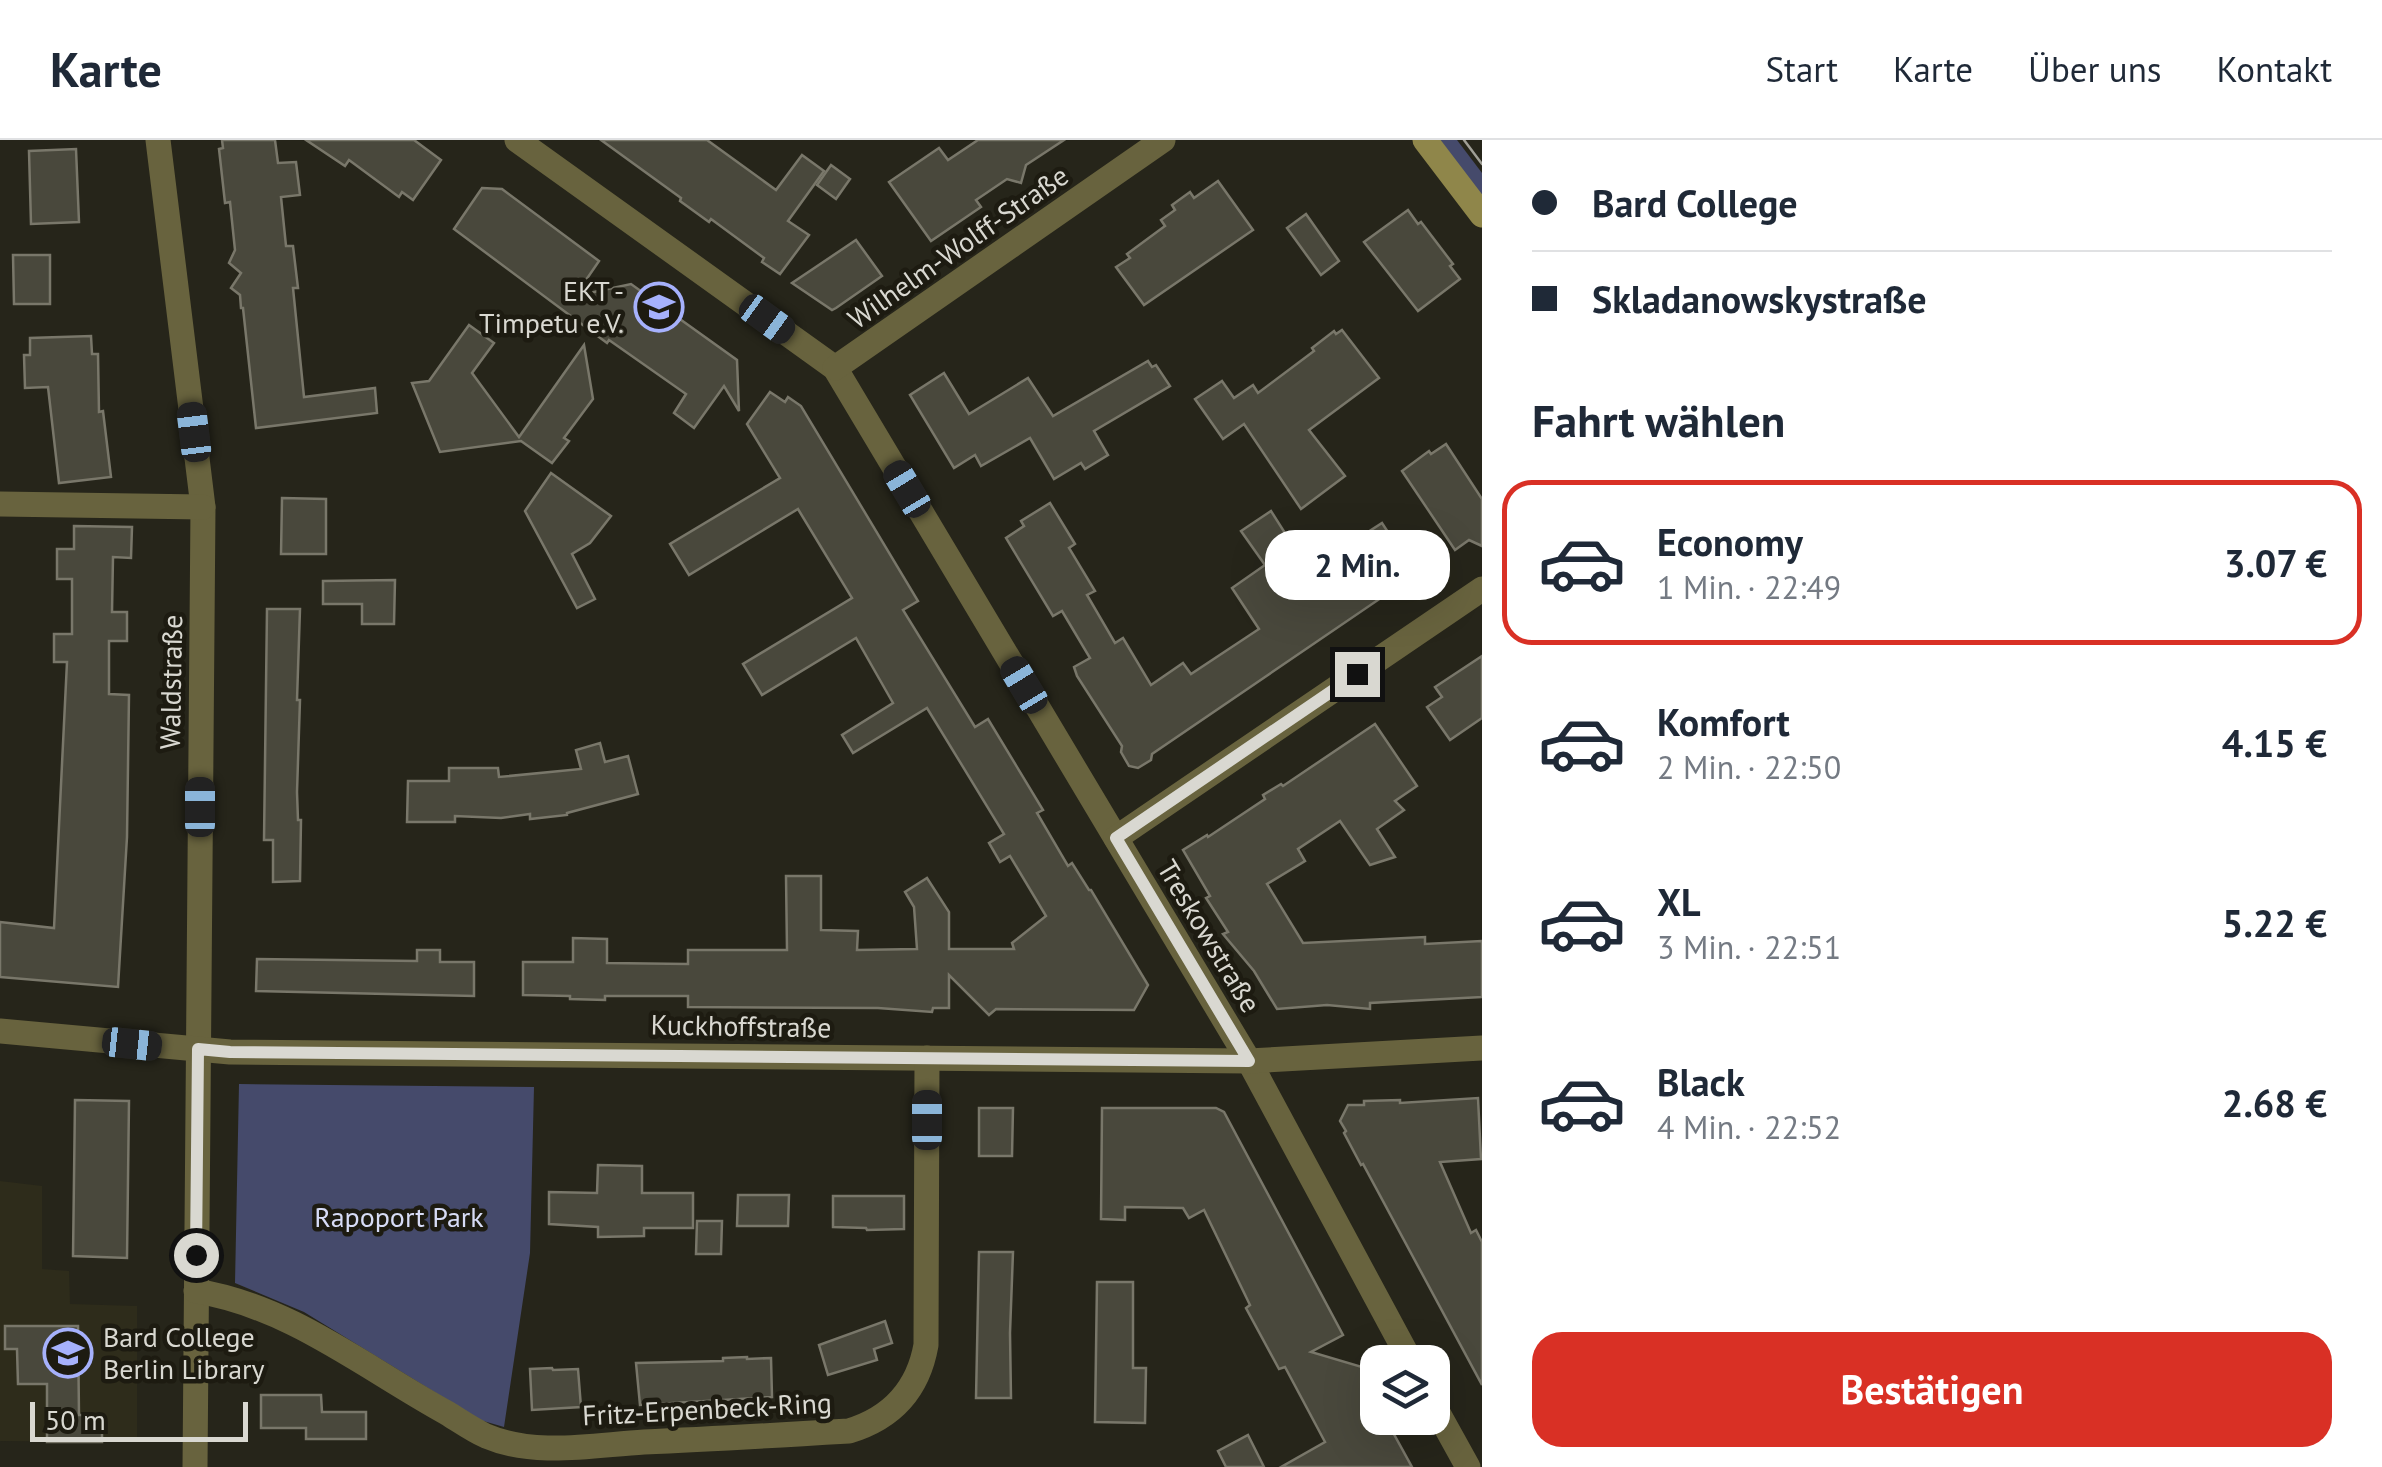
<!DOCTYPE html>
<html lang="de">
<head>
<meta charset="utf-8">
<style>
	:root { --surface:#fff; --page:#f2f2f3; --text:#1f2937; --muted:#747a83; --line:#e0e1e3; --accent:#d93025 }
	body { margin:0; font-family:"PT Sans",sans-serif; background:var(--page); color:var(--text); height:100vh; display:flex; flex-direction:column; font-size:38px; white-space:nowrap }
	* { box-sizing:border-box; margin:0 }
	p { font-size:32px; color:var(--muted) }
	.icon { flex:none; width:55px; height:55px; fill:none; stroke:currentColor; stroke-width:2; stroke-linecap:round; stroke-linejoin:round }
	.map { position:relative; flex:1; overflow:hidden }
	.details { display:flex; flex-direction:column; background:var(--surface); width:900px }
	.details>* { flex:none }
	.hud { display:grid; align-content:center; height:220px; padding:0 50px; background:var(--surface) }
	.fabs { position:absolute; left:1360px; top:1205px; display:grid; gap:20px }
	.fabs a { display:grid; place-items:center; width:90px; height:90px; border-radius:20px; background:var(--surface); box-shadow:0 10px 40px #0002; font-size:50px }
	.scale { position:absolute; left:30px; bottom:25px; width:218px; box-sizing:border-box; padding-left:10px; border:5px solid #d9d8d1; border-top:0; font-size:28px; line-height:35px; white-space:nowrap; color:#d9d8d1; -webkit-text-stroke:8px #1d1b11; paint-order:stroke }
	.end { position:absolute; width:45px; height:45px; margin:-22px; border:12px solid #d9d8d1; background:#111; box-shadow:0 0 0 5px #111 }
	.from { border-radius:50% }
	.bubble { position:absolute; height:70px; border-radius:30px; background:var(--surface); box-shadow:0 10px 40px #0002; font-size:32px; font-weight:800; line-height:70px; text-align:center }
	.car { position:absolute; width:30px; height:60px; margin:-30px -15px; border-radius:12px; box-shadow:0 0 8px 2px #0007; background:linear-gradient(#222 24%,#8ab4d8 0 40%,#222 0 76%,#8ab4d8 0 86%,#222 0) }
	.hud b { display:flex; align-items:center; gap:35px; height:95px; font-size:38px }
	.hud b+b { border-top:2px solid var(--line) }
	.hud i { width:25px; height:25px; background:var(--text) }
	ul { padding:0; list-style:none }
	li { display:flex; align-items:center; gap:30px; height:165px; margin:0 20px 15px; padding:0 30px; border:5px solid transparent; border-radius:30px }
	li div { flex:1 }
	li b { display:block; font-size:38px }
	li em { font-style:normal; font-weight:800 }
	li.on { border-color:var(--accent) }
	li>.icon { width:90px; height:90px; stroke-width:1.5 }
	h2 { padding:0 50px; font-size:45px; line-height:120px }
	.action { display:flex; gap:20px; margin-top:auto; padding:20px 50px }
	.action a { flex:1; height:115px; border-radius:30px; background:var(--accent); color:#fff; font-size:40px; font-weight:800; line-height:115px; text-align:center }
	header { display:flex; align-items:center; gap:60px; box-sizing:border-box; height:140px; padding:0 50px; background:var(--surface); border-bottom:2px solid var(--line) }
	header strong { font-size:48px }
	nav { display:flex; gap:55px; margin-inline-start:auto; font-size:35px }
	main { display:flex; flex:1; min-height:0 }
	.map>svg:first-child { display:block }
	.built { fill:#2e2c1b }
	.green { fill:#454a6b }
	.building { fill:#49483c; stroke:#79776a; stroke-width:2.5 }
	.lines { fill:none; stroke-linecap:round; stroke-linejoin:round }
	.street { stroke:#68633e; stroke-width:25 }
	.secondary { stroke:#8f864a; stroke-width:25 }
	.tram { stroke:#a09f96; stroke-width:2.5 }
	.route { stroke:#d9d8d1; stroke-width:12 }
	.labels { text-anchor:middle; stroke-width:9; stroke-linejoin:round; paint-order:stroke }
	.street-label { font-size:28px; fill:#d9d8d1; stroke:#1d1b11 }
	.poi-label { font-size:28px; fill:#d9d8d1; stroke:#1d1b11; text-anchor:end }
	.park-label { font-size:28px; fill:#d7dcf6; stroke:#1d1b11 }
</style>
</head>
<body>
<header>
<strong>Karte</strong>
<nav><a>Start</a><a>Karte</a><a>Über uns</a><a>Kontakt</a></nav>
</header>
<main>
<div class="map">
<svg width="1482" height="1327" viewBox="0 0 1482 1327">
	<rect width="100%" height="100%" fill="#26251a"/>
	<polygon class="built" points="0,1041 42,1046 42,1129 69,1131 70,1164 137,1166 137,1302 0,1301"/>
	<g class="green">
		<polygon points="1440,0 1457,0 1482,33 1482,56"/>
		<polygon points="239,944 534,947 530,1113 504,1287 480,1280 304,1172 235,1143"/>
	</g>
	<g class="building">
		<polygon points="222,0 275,0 278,23 296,22 300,55 281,57 286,106 293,106 298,148 293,148 304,257 375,248 377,273 256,288 243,168 241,168 240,155 231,148 241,133 229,123 235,110 230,62 225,63 219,9 223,8"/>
		<polygon points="306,0 414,0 441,20 413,60 402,52 399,57 349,20 345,26"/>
		<polygon points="601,0 707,0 776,50 802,15 824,31 788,81 809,95 780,134 762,122 764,118 711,79 709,82 680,61 681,58"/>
		<polygon points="978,0 1064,0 1026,25 1021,43 1007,39 976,60 981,67 931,101 889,42 939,8 948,20"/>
		<polygon points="76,9 79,82 31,84 29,11"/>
		<polygon points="831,25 850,39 836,59 817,45"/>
		<polygon points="1218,41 1253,90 1144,165 1116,127 1130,118 1127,114 1165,86 1161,80 1175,70 1172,65 1190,52 1194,58"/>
		<polygon points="482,48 502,49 599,121 575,156 631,144 737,220 739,271 724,246 694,288 674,273 686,254 609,200 607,203 454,89"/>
		<polygon points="1408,70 1418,84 1421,82 1453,124 1450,126 1460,139 1418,171 1364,102"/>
		<polygon points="1306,74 1339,121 1321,135 1287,88"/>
		<polygon points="856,100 882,136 836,168 832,170 792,143"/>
		<polygon points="13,115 50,115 50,164 14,164"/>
		<polygon points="469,185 494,203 472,233 519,297 584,205 593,259 564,298 569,301 552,323 521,301 440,312 412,243 429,241"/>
		<polygon points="1342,190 1379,238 1309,290 1345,336 1301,369 1244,284 1223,299 1195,259 1222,241 1234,258 1253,245 1258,253 1314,211 1312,208 1334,191 1336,194"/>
		<polygon points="91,196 92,214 98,214 99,272 103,271 111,337 59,343 48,247 25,248 24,215 30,215 30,198"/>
		<polygon points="1148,221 1152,227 1156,225 1170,246 1094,291 1108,315 1085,329 1081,323 1054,339 1030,298 981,326 975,315 954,328 910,255 944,233 969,274 1028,238 1053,276"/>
		<polygon points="770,252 785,262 788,257 801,266 918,461 903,470 975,587 988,579 1043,670 1037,673 1068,726 1072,723 1089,750 1091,750 1148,845 1134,870 996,869 989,875 949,835 949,868 933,868 932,872 878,868 688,867 688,856 605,856 605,860 570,859 570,856 523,855 523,822 573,822 573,798 607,799 607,823 688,824 688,810 787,810 786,736 821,736 821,790 858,791 857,810 917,809 914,767 905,752 927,738 949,772 949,809 1014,809 1012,803 1046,776 1010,716 1000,722 989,703 1004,694 927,568 853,613 842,595 893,563 856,498 762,555 743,524 852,458 798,369 689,435 670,404 780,338 747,284"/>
		<polygon points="1446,304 1482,359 1482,406 1469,400 1455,410 1402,331 1429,311 1431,314"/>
		<polygon points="551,333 611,376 590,403 572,414 595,459 577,468 525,371"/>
		<polygon points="282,358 326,359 326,414 281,414"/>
		<polygon points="1050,363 1075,404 1069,408 1095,451 1087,455 1115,503 1123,498 1151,545 1183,523 1191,534 1259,489 1232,448 1265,425 1241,391 1271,371 1316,442 1355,416 1348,405 1382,383 1412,429 1397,440 1400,445 1152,614 1151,620 1138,628 1129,626 1121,612 1122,606 1077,536 1074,527 1090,518 1062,471 1053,476 1006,398 1024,386 1021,381"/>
		<polygon points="74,386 132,387 131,418 113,417 112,472 127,472 127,501 109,501 109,554 129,555 127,697 118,847 0,837 0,782 54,788 67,522 54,522 54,494 72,494 72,439 57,439 57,409 74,409"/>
		<polygon points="395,440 394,484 362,484 362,464 323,464 323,441"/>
		<polygon points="267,469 300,469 297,560 300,560 297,652 298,680 301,680 300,741 273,742 273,700 264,700"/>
		<polygon points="1482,516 1482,578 1450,600 1427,567 1442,557 1435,547"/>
		<polygon points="1375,584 1417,646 1395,661 1404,670 1377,689 1395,717 1370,725 1340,681 1298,709 1305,721 1267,744 1303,803 1425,797 1425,804 1482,801 1482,857 1370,863 1370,869 1327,865 1277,869 1254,831 1223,794 1228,792 1206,758 1210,756 1183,710 1207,695 1208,697 1265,659 1263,655 1281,644 1283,646"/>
		<polygon points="600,603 605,622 628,616 638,654 567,673 567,675 530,679 530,674 501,678 455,676 455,682 407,682 408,641 449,641 449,628 498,628 499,637 581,629 576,610"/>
		<polygon points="417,810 440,810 440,822 474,822 474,856 256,851 257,819 417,821"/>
		<polygon points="1478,958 1481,1019 1440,1022 1471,1093 1476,1090 1482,1102 1482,1245 1363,1024 1361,1025 1344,993 1346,991 1340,981 1348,965 1364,965 1364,961 1400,960 1400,963"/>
		<polygon points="75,960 129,961 127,1118 73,1116"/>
		<polygon points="979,968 1013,968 1012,1016 979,1016"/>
		<polygon points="1102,968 1216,968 1224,972 1343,1195 1311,1212 1362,1227 1368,1237 1366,1242 1378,1263 1378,1278 1385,1278 1412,1327 1281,1327 1325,1302 1285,1227 1279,1229 1246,1168 1250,1165 1204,1070 1189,1078 1183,1068 1125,1067 1125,1080 1101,1079"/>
		<polygon points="598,1025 642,1026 642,1053 693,1053 693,1088 644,1088 644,1096 598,1097 598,1087 549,1084 549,1052 597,1053"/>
		<polygon points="738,1055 789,1055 788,1086 737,1086"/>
		<polygon points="833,1056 904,1056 904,1089 867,1090 866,1088 833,1087"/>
		<polygon points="697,1081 722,1081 721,1114 696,1114"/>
		<polygon points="979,1112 1013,1112 1010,1193 1011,1258 976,1258"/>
		<polygon points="1097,1142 1133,1142 1133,1228 1146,1228 1145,1283 1095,1282"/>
		<polygon points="885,1181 892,1203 874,1209 877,1220 828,1235 819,1205"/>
		<polygon points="5,1186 78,1186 79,1275 102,1275 102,1302 47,1302 47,1244 18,1244 17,1209 5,1209"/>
		<polygon points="747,1217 747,1219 771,1218 772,1257 640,1265 636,1223 723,1221 723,1218"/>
		<polygon points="552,1228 553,1230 578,1229 581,1267 532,1270 530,1229"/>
		<polygon points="261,1255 321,1255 322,1272 366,1272 366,1299 306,1299 306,1288 261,1288"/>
		<polygon points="1248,1295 1264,1327 1226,1327 1218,1311"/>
	</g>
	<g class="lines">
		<g class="street">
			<polyline points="158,0 203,367 195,1327"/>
			<polyline points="517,0 835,228 1249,921 1411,1222"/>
			<polyline points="835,228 1163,0"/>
			<polyline points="0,364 203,367"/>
			<polyline points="1116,698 1482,449"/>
			<polyline points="0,891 230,912 1249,921 1482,908"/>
			<path d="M196,1151C290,1166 365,1228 447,1273C460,1281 473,1290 486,1296C535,1317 593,1305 644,1302C713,1299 781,1295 849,1291C892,1278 918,1250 926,1205L927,918"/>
			<polyline points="1432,1262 1468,1327"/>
		</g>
		<polyline class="secondary" points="1425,0 1482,75"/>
		<polyline class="tram" points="1464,0 1482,24"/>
	</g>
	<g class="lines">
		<polyline class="route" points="196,1115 198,909 230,912 1249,921 1116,698 1357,534"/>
	</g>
	<defs>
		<g id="school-ring" transform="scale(2.5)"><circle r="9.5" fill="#1d1b11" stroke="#a6b1fc" stroke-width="1.5"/><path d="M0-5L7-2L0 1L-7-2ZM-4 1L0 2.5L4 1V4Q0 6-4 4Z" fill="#a6b1fc"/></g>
	</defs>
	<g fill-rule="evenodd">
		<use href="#school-ring" x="659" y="167"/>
		<use href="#school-ring" x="68" y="1213"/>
	</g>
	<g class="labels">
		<g class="street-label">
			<text transform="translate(958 107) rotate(-35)" y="10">Wilhelm-Wolff-Straße</text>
			<text transform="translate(171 542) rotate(-89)" y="10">Waldstraße</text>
			<text transform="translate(1209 796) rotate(59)" y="10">Treskowstraße</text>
			<text transform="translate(741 886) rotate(1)" y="10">Kuckhoffstraße</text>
			<text transform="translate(707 1269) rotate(-3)" y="10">Fritz-Erpenbeck-Ring</text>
		</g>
		<g class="poi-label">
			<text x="624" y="161">EKT -<tspan x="624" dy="32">Timpetu e.V.</tspan></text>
			<text x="103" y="1207" text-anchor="start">Bard College<tspan x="103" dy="32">Berlin Library</tspan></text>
		</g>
		<g class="park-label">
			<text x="399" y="1087">Rapoport Park</text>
		</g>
	</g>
</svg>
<div class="fabs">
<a><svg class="icon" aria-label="layers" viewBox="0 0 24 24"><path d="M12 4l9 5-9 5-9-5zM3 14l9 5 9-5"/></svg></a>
</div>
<div class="scale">50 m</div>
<i class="end from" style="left:196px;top:1115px"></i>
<i class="end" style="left:1357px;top:534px"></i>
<div class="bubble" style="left:1265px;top:390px;width:185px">2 Min.</div>
<i class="car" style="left:767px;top:179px;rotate:126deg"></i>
<i class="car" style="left:194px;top:292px;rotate:353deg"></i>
<i class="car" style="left:907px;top:349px;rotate:329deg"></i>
<i class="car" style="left:1024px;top:545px;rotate:329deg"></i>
<i class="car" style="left:200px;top:667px;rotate:0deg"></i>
<i class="car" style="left:132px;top:904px;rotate:96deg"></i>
<i class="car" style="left:927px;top:980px;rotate:0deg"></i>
</div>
<section class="details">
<div class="hud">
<b><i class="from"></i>Bard College</b>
<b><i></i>Skladanowskystraße</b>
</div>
<h2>Fahrt wählen</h2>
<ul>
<li class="on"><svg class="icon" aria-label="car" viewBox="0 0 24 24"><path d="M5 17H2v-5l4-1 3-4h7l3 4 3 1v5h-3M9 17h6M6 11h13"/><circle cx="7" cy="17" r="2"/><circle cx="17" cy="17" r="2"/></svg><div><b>Economy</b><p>1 Min. · 22:49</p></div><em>3.07 €</em></li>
<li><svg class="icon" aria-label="car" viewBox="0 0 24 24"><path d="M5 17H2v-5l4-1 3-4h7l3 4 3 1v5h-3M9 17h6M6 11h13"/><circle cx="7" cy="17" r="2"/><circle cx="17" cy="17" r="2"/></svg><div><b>Komfort</b><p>2 Min. · 22:50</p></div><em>4.15 €</em></li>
<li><svg class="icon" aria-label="car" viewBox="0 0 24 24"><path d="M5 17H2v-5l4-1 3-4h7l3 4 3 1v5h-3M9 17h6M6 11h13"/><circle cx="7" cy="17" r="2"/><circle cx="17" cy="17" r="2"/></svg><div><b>XL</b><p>3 Min. · 22:51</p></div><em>5.22 €</em></li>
<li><svg class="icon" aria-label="car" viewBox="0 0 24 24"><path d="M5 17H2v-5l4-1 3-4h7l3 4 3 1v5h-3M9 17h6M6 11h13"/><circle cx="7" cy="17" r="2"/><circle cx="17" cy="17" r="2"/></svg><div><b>Black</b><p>4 Min. · 22:52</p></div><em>2.68 €</em></li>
</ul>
<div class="action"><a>Bestätigen</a></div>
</section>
</main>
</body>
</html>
